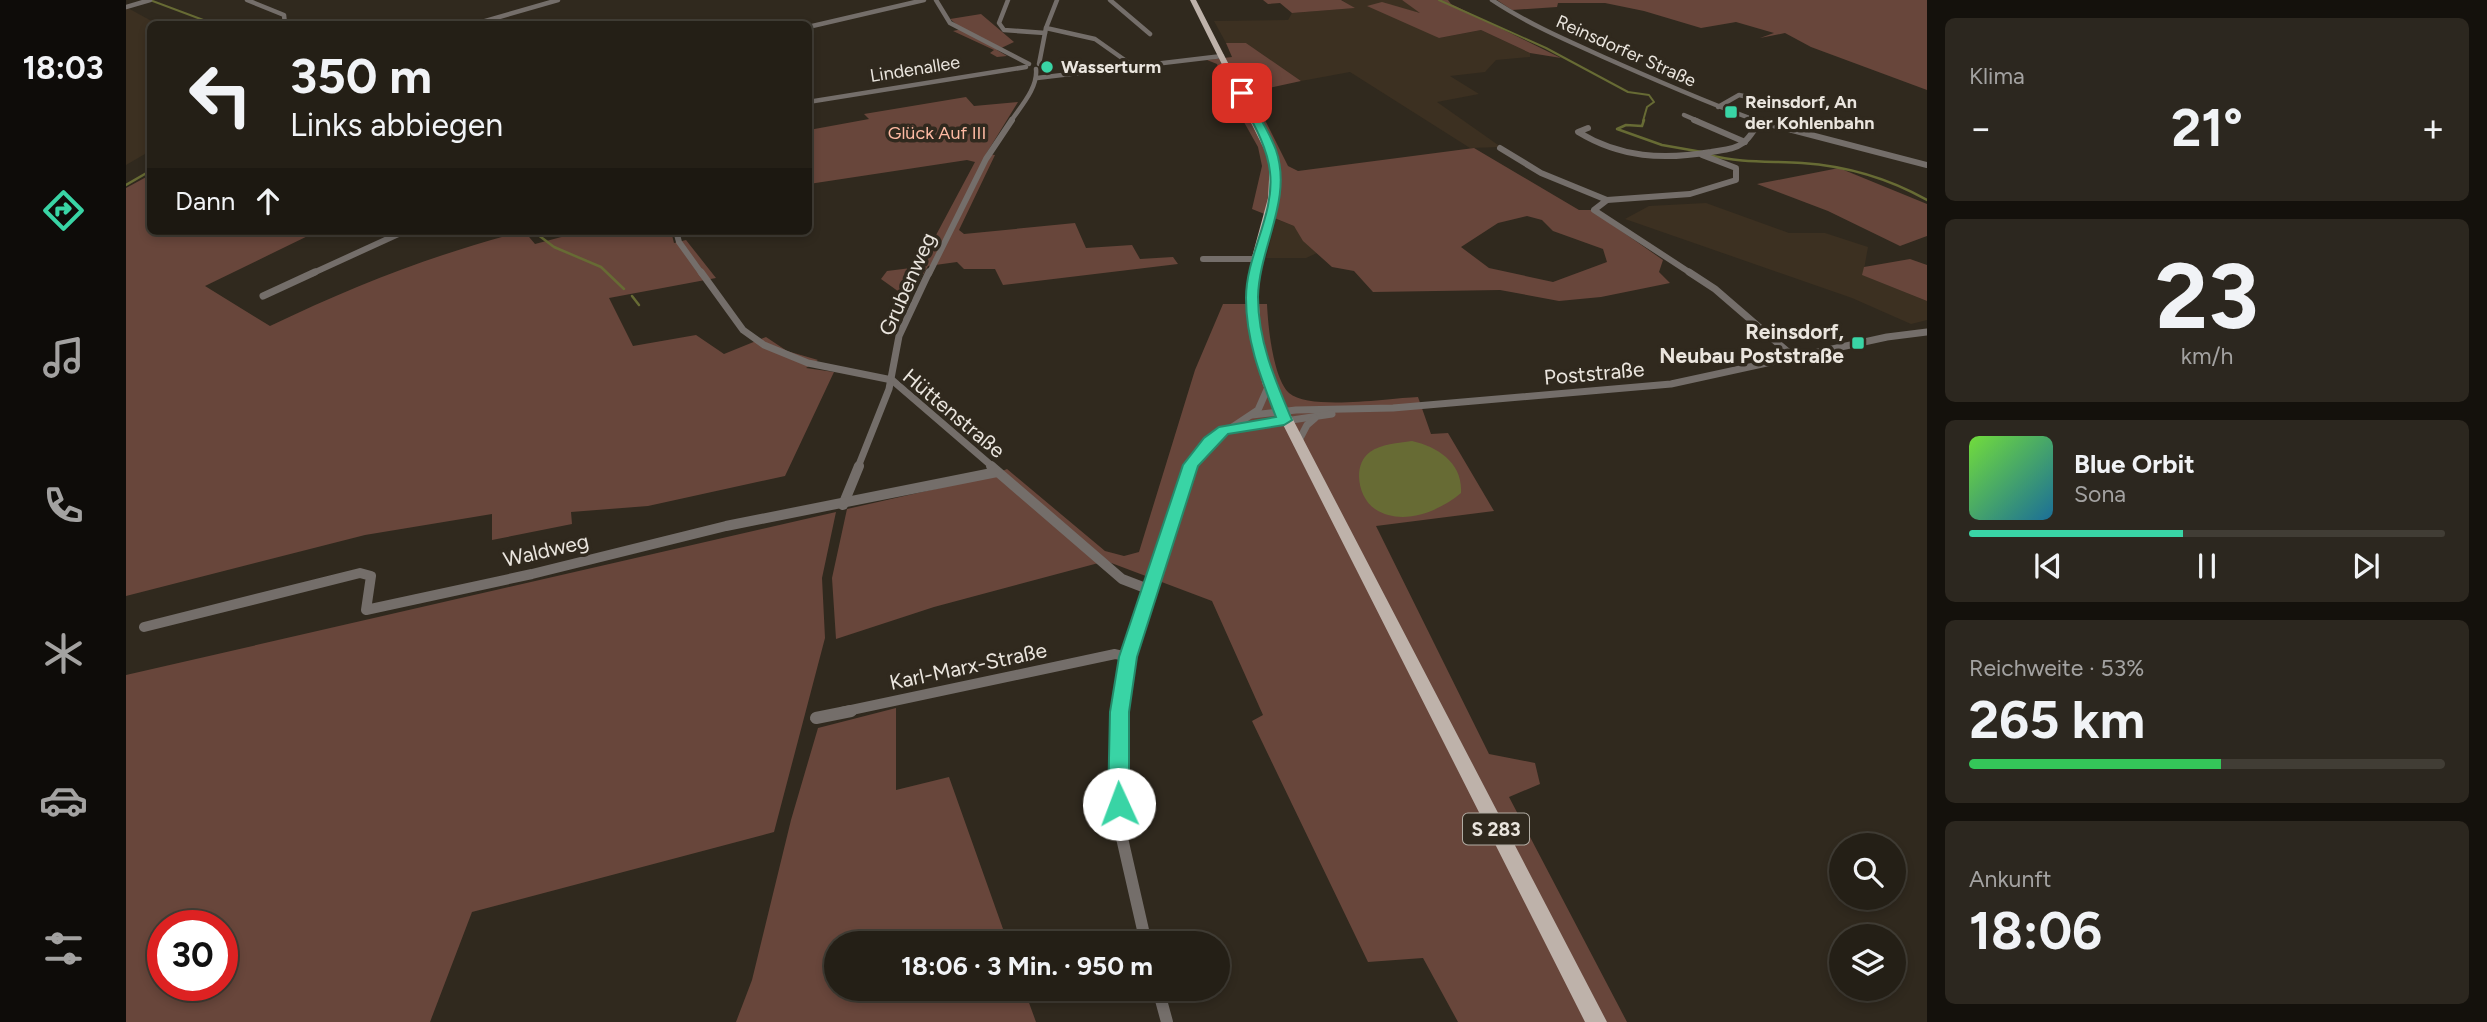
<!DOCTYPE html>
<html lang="de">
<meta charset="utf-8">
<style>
:root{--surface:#241f16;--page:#2c271f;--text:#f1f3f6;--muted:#a3a2a1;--line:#413d35;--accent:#39d4a5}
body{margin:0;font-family:Figtree,sans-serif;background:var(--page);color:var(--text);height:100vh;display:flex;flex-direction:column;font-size:26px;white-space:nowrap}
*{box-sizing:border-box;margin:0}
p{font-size:23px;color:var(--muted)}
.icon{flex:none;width:38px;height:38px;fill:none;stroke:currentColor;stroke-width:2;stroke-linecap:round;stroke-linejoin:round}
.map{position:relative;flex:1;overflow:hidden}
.sheet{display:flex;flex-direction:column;gap:18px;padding:18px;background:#14110c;width:560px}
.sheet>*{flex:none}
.banner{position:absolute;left:21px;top:21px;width:665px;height:214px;border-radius:10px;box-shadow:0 4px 10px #0003,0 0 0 2px var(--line);background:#241f16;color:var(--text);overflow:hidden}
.buttons{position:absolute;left:1703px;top:833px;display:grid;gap:14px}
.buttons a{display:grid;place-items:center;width:77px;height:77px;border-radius:50%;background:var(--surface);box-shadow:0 4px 10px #0003,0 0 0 2px var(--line);font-size:35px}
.speed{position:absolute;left:21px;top:910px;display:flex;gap:14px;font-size:35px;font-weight:700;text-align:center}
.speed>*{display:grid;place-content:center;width:91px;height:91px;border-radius:50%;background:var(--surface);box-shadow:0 4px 10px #0003,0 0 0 2px var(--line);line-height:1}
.speed .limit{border:10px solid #d22;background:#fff;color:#111}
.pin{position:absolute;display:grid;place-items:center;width:60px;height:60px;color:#fff;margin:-30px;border-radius:14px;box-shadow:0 4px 10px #0006}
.me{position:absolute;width:77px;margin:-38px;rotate:358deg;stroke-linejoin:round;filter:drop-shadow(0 0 5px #0008)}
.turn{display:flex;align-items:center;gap:24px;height:147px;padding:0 28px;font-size:32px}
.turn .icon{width:91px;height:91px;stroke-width:2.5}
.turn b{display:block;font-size:49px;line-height:60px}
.then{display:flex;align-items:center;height:66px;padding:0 28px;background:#0003;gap:14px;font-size:26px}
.big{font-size:52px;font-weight:700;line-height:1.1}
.sheet .tile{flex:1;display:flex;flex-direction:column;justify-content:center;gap:10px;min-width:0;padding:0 24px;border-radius:10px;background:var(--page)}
.sheet .dial{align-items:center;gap:0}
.dial b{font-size:91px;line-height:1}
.song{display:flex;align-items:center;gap:21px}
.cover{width:84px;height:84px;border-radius:10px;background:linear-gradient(135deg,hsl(100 70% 55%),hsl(200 70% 35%))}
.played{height:7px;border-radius:4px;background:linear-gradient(90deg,var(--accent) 45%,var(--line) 45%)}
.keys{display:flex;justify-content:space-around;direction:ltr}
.heat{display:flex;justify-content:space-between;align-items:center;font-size:38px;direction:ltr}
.charge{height:10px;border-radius:5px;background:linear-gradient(90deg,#34c759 53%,var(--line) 0)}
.trip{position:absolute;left:698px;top:931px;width:406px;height:70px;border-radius:35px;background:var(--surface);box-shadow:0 4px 10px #0003,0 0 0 2px var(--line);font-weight:700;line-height:70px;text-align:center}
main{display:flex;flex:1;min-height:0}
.tabs{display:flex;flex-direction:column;width:126px;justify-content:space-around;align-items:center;background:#0e0c09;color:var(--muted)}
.tabs .icon{width:49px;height:49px}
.tabs .selected{color:var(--accent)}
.tabs b{font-size:32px;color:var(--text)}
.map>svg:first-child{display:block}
</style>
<main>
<nav class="tabs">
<b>18:03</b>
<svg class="icon selected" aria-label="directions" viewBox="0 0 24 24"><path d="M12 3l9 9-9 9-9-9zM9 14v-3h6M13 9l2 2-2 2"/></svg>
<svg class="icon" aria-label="music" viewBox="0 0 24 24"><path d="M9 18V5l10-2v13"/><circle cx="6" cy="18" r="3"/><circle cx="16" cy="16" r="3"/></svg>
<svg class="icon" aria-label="phone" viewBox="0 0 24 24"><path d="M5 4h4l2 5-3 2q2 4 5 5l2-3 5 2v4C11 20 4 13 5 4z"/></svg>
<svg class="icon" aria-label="climate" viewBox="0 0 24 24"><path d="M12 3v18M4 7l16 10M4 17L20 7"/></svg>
<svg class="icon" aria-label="car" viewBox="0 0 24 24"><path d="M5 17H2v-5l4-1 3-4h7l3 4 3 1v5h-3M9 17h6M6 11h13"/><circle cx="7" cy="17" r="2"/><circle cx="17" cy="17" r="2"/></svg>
<svg class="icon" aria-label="filters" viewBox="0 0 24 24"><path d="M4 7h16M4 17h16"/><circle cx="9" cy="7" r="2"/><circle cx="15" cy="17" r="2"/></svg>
</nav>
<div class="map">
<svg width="1801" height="1022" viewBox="0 0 1801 1022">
<rect width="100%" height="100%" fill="#30291e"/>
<g fill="#3c3021">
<polygon points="1216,0 1276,0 1297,14 1256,3 1313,38 1355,30 1404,53 1404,57 1370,60 1359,72 1324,76 1353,94 1311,102 1375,147 1344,148 1224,72 1175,81 1120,43 1100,43 1088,21 1162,20 1166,13 1228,8"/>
<polygon points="0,7 31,24 24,24 24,151 0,165"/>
<polygon points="1580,203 1663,233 1699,233 1742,247 1737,275 1801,301 1801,320 1785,324 1726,298 1499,219 1523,206"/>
<polygon points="1150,219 1168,226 1191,253 1180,258 1140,258"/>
</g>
<g fill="#68463b" fill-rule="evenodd">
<polygon points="1137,0 1215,0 1229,8 1166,13 1154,3 1142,4"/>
<polygon points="1276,0 1322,0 1325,4 1435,58 1404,53 1355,30 1313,38 1241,6 1256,2 1294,13"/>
<polygon points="1371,0 1801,0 1801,90 1685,47 1659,33 1634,38 1648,33 1610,22 1575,28 1518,11 1479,3 1432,3 1431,7 1386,10"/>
<polygon points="855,14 888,42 871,50 881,56 871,57 864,53 868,50 827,31 836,29 824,19"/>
<path d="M1100 43H1120L1175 81 1125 92 1162 166 1172 171 1348 148 1453 210H1465L1537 260 1533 272 1544 283 1475 297 1433 301 1374 290 1247 292 1228 271 1206 267 1177 241 1168 226 1126 209 1136 166 1132 147 1110 108 1091 64 1081 60 1106 57ZM1401 216 1416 220 1427 231 1477 249 1481 262 1427 282 1363 268 1335 247 1372 223Z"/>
<polygon points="840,97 848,106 892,102 860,154 869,155 833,230 838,234 949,223 960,248 1006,245 1014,259 1047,257 1052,264 877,285 869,269 838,269 831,262 802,266 783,299 755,279 761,271 793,267 849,162 841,160 683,184 683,130 743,119 738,114"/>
<polygon points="1713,168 1801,204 1801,236 1774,246 1702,211 1631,184"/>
<path d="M24 175V231H192L79 286 144 326C230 285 306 255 398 231L409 244 458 231H545L548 243 560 240 590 278 483 298 507 346 570 335 598 354 640 337 661 351 692 360 680 368 708 372 659 476 522 506 445 512 446 524 366 540V514L239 535 0 596V188Z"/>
<polygon points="1784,259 1801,265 1801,301 1736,275 1738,267"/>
<path d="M1097 304H1141C1142 326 1147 378 1163 393 1184 411 1264 398 1292 397L1305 434 1322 433 1368 511 1250 526 1363 754 1409 763 1414 784 1383 797 1501 1022H1332L1297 958 1242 962 1126 721 1137 715 1086 601 980 561 808 607 710 639 706 578 721 509 862 477 881 469 979 551 998 556 1013 552 1069 370Z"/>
<path d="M710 512 696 578 699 638 648 832 346 912 304 1022H0V675ZM37 926H96V985H37Z"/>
<polygon points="770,708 770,790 823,777 882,943 710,943 710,989 898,989 910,1022 610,1022 626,980 665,820 692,728"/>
</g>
<path fill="#676b34" d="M1286 441C1312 447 1337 463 1335 493 1314 511 1276 527 1249 509 1232 498 1226 465 1244 452 1255 444 1272 443 1286 441Z"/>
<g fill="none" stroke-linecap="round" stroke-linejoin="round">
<g stroke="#676b34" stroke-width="2">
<polyline points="24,0 88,24"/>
<polyline points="1313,0 1420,48 1502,92 1523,95 1528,102 1521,107 1517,121"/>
</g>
<g stroke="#676b34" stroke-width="2.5">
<polyline points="1518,120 1516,126 1500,125 1491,129 1536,145 1576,152"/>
<path d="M1583 155C1614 163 1644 161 1676 163 1720 166 1762 178 1801 200"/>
<polyline points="0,185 24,171"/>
<polyline points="407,231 428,247 475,267 498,289"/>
<polyline points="506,296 513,305"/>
</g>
<g stroke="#746e6a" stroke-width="4.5">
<polyline points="121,0 158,15 159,24"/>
<polyline points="810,0 824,23 903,64"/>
<polyline points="882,0 873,23 878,30 919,33"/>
<polyline points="984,0 1024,34"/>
<path d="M1366 0C1402 24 1442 41 1482 59 1532 81 1581 103 1632 121"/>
<polyline points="0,7 24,0"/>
<polyline points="349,24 432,0"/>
<polyline points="682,27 798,0"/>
<polyline points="920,28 969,39 1010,68"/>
<polyline points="913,64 920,28 931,0"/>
<polyline points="911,78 1096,56"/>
<polyline points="682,102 900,67"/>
<polyline points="1592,107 1613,95 1644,102"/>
<polyline points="1558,115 1572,121"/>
<path d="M885 121C895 106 912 88 910 69"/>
</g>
<g stroke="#746e6a" stroke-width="6">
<polyline points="1568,120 1619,142"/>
<polyline points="1627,120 1801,165"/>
<path d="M1462 128 1452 132C1495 158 1537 160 1585 152 1595 150 1608 150 1617 143 1624 138 1628 129 1634 122"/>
<polyline points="1374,148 1415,173 1481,200"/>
<polyline points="550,231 553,242 576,274"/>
<polyline points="1077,259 1131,259"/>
<polyline points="185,274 279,231"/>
<polyline points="803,274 860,159 886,120"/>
<polyline points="1566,274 1468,210 1481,200 1564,194 1610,180 1610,168 1576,155"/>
</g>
<g stroke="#746e6a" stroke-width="7">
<polyline points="575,272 617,330 638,345 682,363 766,380 867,467"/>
<polyline points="1563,272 1589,289 1669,358"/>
<polyline points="137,296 189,272"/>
<polyline points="1126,415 1170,410 1267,408 1545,384 1761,337 1801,332"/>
<polyline points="1106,429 1206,414"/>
<polyline points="1171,444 1181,425 1189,418"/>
<polyline points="732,467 763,389 773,336 803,272"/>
<polyline points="1064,467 1084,442 1132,410 1143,385"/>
</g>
<g stroke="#746e6a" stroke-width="10">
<polyline points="865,466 996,579 1022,589"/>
<polyline points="717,505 733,466"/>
<polyline points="18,627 234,573 245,576 240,610 406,574 600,526 871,472"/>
<polyline points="716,712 989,654 1002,657"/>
<polyline points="993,712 1002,657 1065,466"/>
</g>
<g stroke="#746e6a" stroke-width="12">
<polyline points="993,711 996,838 1020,943"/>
<polyline points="690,718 725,711"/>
<polyline points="1032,989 1041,1022"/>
</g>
<polygon fill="#beb2aa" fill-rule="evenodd" points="1064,0 1070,0 1152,161 1152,198 1136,257 1132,289 1135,338 1149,385 1481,1022 1459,1022 1137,385 1124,338 1121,289 1126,257 1142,198 1144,161"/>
</g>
<path fill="#39d4a5" stroke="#258a6b" stroke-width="2" d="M1116 90 1120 93C1130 111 1143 131 1150 150 1167 200 1133 247 1132 297 1132 341 1149 380 1166 420L1158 425 1102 434 1072 466 1011 657 1003 712V804L1000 811 993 813 985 811 982 804 984 712 993 657 1057 465 1078 438 1093 427 1150 417C1135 378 1120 341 1120 298 1120 255 1149 215 1144 172 1141 144 1124 118 1111 93Z"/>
<g fill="#39d4a5" stroke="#30291e" stroke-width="2.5">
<circle cx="921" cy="67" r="7"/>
<rect x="1598" y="105" width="14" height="14" rx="3.5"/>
<rect x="1725" y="336" width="14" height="14" rx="3.5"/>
</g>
<g text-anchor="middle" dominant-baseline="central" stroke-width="7" stroke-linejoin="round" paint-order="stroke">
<g font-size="18" fill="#eae5de" stroke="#30291e">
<text transform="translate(1500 51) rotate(24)">Reinsdorfer Straße</text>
<text transform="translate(789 69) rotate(-9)">Lindenallee</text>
</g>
<g font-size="18" font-weight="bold" fill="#eae5de" stroke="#30291e" text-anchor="start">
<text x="935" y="67">Wasserturm</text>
<text x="1619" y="102">Reinsdorf, An<tspan x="1619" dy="21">der Kohlenbahn</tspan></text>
</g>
<g font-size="18" fill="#febaa3" stroke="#30291e">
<text x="811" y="133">Glück Auf III</text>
</g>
<rect fill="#30291e" stroke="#b2ada4" stroke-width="2" x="1337" y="813.5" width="66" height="31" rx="5"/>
<g font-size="19" font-weight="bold" fill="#eae5de">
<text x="1370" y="829">S 283</text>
</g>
<g font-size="21" fill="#eae5de" stroke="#30291e">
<text transform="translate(781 284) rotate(-66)">Grubenweg</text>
<text transform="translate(1468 373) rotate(-5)">Poststraße</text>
<text transform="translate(828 413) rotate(40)">Hüttenstraße</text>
<text transform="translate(420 550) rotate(-13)">Waldweg</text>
<text transform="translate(842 666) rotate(-12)">Karl-Marx-Straße</text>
</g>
<g font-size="21" font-weight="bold" fill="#eae5de" stroke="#30291e" text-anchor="end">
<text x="1718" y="331">Reinsdorf,<tspan x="1718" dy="24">Neubau Poststraße</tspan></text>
</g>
</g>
</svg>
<div class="buttons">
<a><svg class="icon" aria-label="search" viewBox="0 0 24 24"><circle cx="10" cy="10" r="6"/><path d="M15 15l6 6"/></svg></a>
<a><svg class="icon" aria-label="layers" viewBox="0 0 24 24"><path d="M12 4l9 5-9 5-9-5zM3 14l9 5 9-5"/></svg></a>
</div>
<div class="speed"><div class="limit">30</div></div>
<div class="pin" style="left:1116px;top:93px;background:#d93025"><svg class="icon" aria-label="arrive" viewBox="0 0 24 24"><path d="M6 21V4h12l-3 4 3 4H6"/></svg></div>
<svg class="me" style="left:993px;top:804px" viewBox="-20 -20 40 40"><circle r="19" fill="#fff"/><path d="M0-13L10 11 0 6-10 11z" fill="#39d4a5"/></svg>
<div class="trip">18:06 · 3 Min. · 950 m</div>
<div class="banner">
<div class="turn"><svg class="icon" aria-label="left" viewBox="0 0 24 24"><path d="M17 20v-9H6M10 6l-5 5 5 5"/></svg><div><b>350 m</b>Links abbiegen</div></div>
<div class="then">Dann<svg class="icon" aria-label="ahead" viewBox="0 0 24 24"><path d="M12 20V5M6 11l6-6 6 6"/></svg></div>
</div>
</div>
<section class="sheet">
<div class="tile"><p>Klima</p>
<div class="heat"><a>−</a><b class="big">21°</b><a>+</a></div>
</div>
<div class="tile dial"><b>23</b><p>km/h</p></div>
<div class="tile">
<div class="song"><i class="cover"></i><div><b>Blue Orbit</b><p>Sona</p></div></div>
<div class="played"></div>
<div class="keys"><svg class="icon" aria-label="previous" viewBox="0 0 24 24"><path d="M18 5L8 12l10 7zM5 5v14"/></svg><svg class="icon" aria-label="pause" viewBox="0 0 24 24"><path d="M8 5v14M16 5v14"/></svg><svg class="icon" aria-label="next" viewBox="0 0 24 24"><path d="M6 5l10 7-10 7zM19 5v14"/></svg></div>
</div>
<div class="tile"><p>Reichweite · 53%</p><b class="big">265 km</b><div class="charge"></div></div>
<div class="tile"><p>Ankunft</p><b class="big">18:06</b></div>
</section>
</main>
